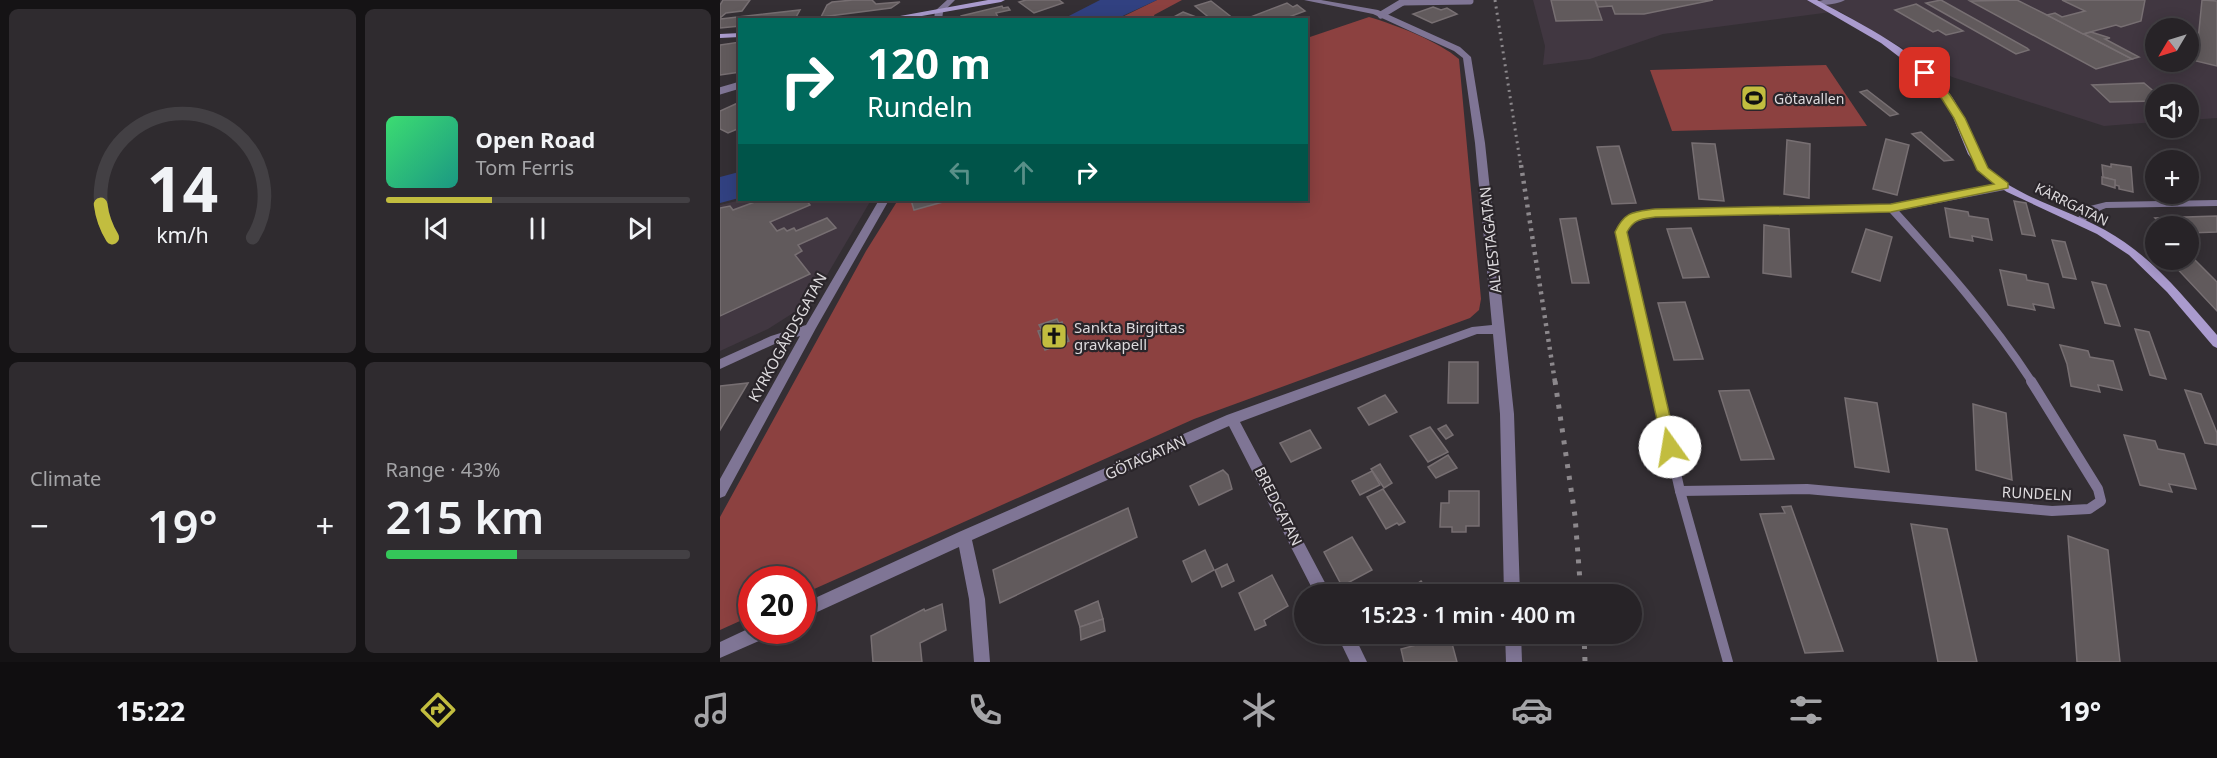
<!DOCTYPE html>
<meta charset="utf-8">
<style>
:root{--surface:#272327;--page:#2f2b2f;--text:#f1f3f6;--muted:#a4a4a7;--line:#434044;--accent:#c2bd3f}
body{margin:0;font-family:"Noto Sans",sans-serif;background:var(--page);color:var(--text);height:100vh;display:flex;flex-direction:column;font-size:22px;white-space:nowrap}
*{box-sizing:border-box;margin:0}
p{font-size:20px;color:var(--muted)}
.icon{flex:none;width:33px;height:33px;fill:none;stroke:currentColor;stroke-width:2;stroke-linecap:round;stroke-linejoin:round}
.map{position:relative;flex:1;overflow:hidden}
.details{display:flex;flex-direction:column;gap:9px;padding:9px;background:#151315;width:720px}
.details>*{flex:none}
.guide{position:absolute;left:18px;top:18px;width:570px;height:183px;border-radius:0px;box-shadow:0 3px 15px #0003,0 0 0 2px var(--line);background:#00695c;color:#fff;overflow:hidden}
.needle{width:39px;rotate:232deg}
.fabs{position:absolute;left:1425px;top:18px;display:grid;gap:12px}
.fabs a{display:grid;place-items:center;width:54px;height:54px;border-radius:50%;background:var(--surface);box-shadow:0 3px 15px #0003,0 0 0 2px var(--line);font-size:30px}
.speed{position:absolute;left:18px;top:566px;display:flex;gap:12px;font-size:30px;font-weight:700;text-align:center}
.speed>*{display:grid;place-content:center;width:78px;height:78px;border-radius:50%;background:var(--surface);box-shadow:0 3px 15px #0003,0 0 0 2px var(--line);line-height:1}
.speed .limit{border:9px solid #d22;background:#fff;color:#111}
.pin{position:absolute;display:grid;place-items:center;width:51px;height:51px;color:#fff;margin:-26px;border-radius:12px;box-shadow:0 3px 9px #0006}
.me{position:absolute;width:66px;margin:-33px;rotate:347deg;stroke-linejoin:round;filter:drop-shadow(0 0 4px #0008)}
.turn{display:flex;align-items:center;gap:21px;height:126px;padding:0 30px;font-size:27px}
.turn .icon{width:78px;height:78px;stroke-width:2.5}
.turn b{display:block;font-size:42px;line-height:51px}
.lanes{display:flex;align-items:center;height:57px;padding:0 30px;background:#0003;justify-content:center;gap:30px;direction:ltr}
.lanes .off{opacity:.35}
.big{font-size:45px;font-weight:600;line-height:1.1}
.details .card{flex:1;display:flex;flex-direction:column;justify-content:center;gap:9px;min-width:0;padding:0 21px;border-radius:9px;background:var(--page)}
.details .dial{align-items:center;gap:0}
.dial svg{height:156px;overflow:visible;fill:none;stroke:var(--line);stroke-width:7;stroke-linecap:round;text-anchor:middle}
.dial text{fill:var(--text);stroke:none}
.song{display:flex;align-items:center;gap:18px}
.cover{width:72px;height:72px;border-radius:9px;background:linear-gradient(135deg,hsl(140 70% 55%),hsl(170 70% 35%))}
.played{height:6px;border-radius:3px;background:linear-gradient(90deg,var(--accent) 35%,var(--line) 35%)}
.keys{display:flex;justify-content:space-around;direction:ltr}
.heat{display:flex;justify-content:space-between;align-items:center;font-size:33px;direction:ltr}
.charge{height:9px;border-radius:4px;background:linear-gradient(90deg,#34c759 43%,var(--line) 0)}
.details .tiles{flex:1;display:grid;gap:9px;grid-template-columns:repeat(2,1fr)}
.trip{position:absolute;left:574px;top:584px;width:348px;height:60px;border-radius:30px;background:var(--surface);box-shadow:0 3px 15px #0003,0 0 0 2px var(--line);font-weight:600;line-height:60px;text-align:center}
.tabs{display:flex;height:96px;justify-content:space-around;align-items:center;background:#100e10;color:var(--muted)}
.tabs .icon{width:42px;height:42px}
.tabs .selected{color:var(--accent)}
.tabs b{font-size:27px;color:var(--text)}
main{display:flex;flex:1;min-height:0}
.map>svg:first-child{display:block}
</style>
<main>
<section class="details">
<div class="tiles">
<div class="card dial"><svg viewBox="0 0 100 80">
<path d="M14 69A42 42 0 1 1 86 69"/>
<path d="M14 69A42 42 0 0 1 8 52" stroke="#c2bd3f"/>
<text x="50" y="56" font-size="32" font-weight="700">14</text>
<text x="50" y="72" font-size="11">km/h</text>
</svg></div>
<div class="card">
<div class="song"><i class="cover"></i><div><b>Open Road</b><p>Tom Ferris</p></div></div>
<div class="played"></div>
<div class="keys"><svg class="icon" aria-label="previous" viewBox="0 0 24 24"><path d="M18 5L8 12l10 7zM5 5v14"/></svg><svg class="icon" aria-label="pause" viewBox="0 0 24 24"><path d="M8 5v14M16 5v14"/></svg><svg class="icon" aria-label="next" viewBox="0 0 24 24"><path d="M6 5l10 7-10 7zM19 5v14"/></svg></div>
</div>
<div class="card"><p>Climate</p>
<div class="heat"><a>−</a><b class="big">19°</b><a>+</a></div>
</div>
<div class="card"><p>Range · 43%</p><b class="big">215 km</b><div class="charge"></div></div>
</div>
</section>
<div class="map">
<svg width="1497" height="662" viewBox="0 0 1497 662">
<rect width="100%" height="100%" fill="#342f34"/>
<g fill="#413741" fill-rule="evenodd">
<path d="M813 0H1497V118L1469 120 1468 94H1436L1435 122 1384 126 1232 77 1119 11 943 34 870 59 823 65 825 46ZM1436 28H1468V62H1436Z"/>
<polygon points="21,200 151,200 100,287 81,308 48,329 0,351 0,205"/>
</g>
<g fill="#8c4140">
<polygon points="437,0 462,0 434,15 435,19 396,20"/>
<path d="M649 17C676 25 718 41 739 59L761 299 759 310 750 318 474 419 83 594 82 579H32L31 616 0 630V517L146 251 178 200H586L587 38Z"/>
<polygon points="1106,65 1147,126 952,131 930,70"/>
</g>
<g fill="#314181">
<polygon points="380,0 437,0 396,19 343,19"/>
<polygon points="19,172 19,198 0,203 0,177"/>
</g>
<g fill="#615a5c" stroke="#776f72" stroke-width="1.5">
<polygon points="3,0 30,0 22,11 6,13 0,18 0,5"/>
<polygon points="133,0 152,0 156,4 180,2 171,8 101,17 107,5 112,2"/>
<polygon points="306,0 339,0 343,3 314,13 299,2"/>
<polygon points="831,0 875,0 882,20 836,21"/>
<polygon points="875,0 993,0 924,14 895,14 892,6 878,7"/>
<polygon points="1221,0 1307,48 1309,50 1296,54 1206,3"/>
<polygon points="1297,0 1327,15 1412,59 1376,69 1250,1"/>
<polygon points="1342,0 1425,0 1421,21 1401,27 1396,25 1363,34 1327,15 1335,13 1342,17 1365,11"/>
<polygon points="1482,0 1497,1 1497,66 1476,61"/>
<polygon points="491,1 514,19 515,20 492,20 475,6"/>
<polygon points="567,3 573,7 577,5 585,11 561,20 523,20"/>
<polygon points="1196,4 1243,31 1226,35 1218,30 1213,32 1175,10"/>
<polygon points="282,6 283,8 288,7 290,10 276,13 279,19 238,20 241,16"/>
<polygon points="713,7 721,10 727,8 737,14 712,23 693,14"/>
<polygon points="80,10 75,19 20,20 20,26 0,28 0,19"/>
<polygon points="463,12 476,17 478,18 450,19"/>
<polygon points="1371,32 1390,38 1385,39 1419,57 1412,59 1364,34"/>
<polygon points="20,42 20,72 0,75 0,45"/>
<polygon points="1424,83 1437,94 1436,101 1390,102 1372,85"/>
<polygon points="1147,90 1178,114 1170,116 1140,92"/>
<polygon points="20,102 20,128 8,133 0,129 0,111"/>
<polygon points="1201,132 1233,160 1224,161 1192,134"/>
<polygon points="1166,139 1189,145 1177,195 1153,189"/>
<polygon points="1067,140 1090,144 1089,198 1064,194"/>
<polygon points="972,143 995,144 1004,201 979,199"/>
<polygon points="899,146 916,203 892,204 877,147"/>
<polygon points="1391,164 1411,167 1413,192 1399,189 1399,186 1395,185 1395,180 1383,177 1382,165 1391,167"/>
<polygon points="1468,168 1476,170 1478,180 1468,178"/>
<polygon points="1382,177 1395,180 1395,188 1382,184"/>
<polygon points="40,200 86,200 90,205 50,222 57,231 64,228 67,231 74,228 76,231 107,218 116,228 78,245 82,251 75,255 90,274 0,316 0,208 10,206 13,210"/>
<polygon points="191,200 230,200 194,210"/>
<polygon points="1294,201 1306,203 1315,236 1302,234"/>
<polygon points="1225,208 1248,212 1249,216 1268,219 1272,240 1252,236 1253,241 1230,237"/>
<polygon points="1497,216 1497,232 1468,233 1468,226 1443,226 1435,218"/>
<polygon points="856,218 869,283 852,283 840,219"/>
<polygon points="1044,225 1069,229 1071,277 1043,273"/>
<polygon points="971,228 989,277 963,278 947,229"/>
<polygon points="1146,229 1172,237 1160,281 1132,272"/>
<polygon points="1332,240 1345,242 1356,279 1343,277"/>
<polygon points="1468,253 1497,282 1497,311 1449,260 1468,260"/>
<polygon points="1280,270 1306,275 1307,280 1328,284 1334,308 1313,304 1315,310 1288,305"/>
<polygon points="1372,282 1386,285 1400,326 1385,323"/>
<polygon points="965,302 983,359 954,360 938,303"/>
<polygon points="337,319 339,323 342,322 349,341 325,350 318,331 322,330 319,325"/>
<polygon points="1415,329 1429,332 1446,379 1430,375"/>
<polygon points="1340,345 1368,351 1370,357 1393,361 1402,390 1378,385 1380,392 1351,386 1347,364"/>
<polygon points="729,362 758,362 758,403 728,403"/>
<polygon points="28,383 0,430 0,386"/>
<polygon points="1029,390 1054,459 1021,460 999,391"/>
<polygon points="1465,390 1481,394 1497,433 1497,445 1485,443"/>
<polygon points="665,395 677,412 649,425 638,408"/>
<polygon points="1125,398 1157,403 1169,472 1135,467"/>
<polygon points="1253,404 1286,413 1292,480 1256,470"/>
<polygon points="726,425 733,435 726,439 718,429"/>
<polygon points="710,427 728,452 708,462 690,436"/>
<polygon points="590,430 601,448 571,462 560,443"/>
<polygon points="1404,435 1435,441 1438,449 1464,454 1476,489 1449,484 1452,492 1420,485"/>
<polygon points="728,455 737,468 716,478 708,467"/>
<polygon points="660,464 672,483 664,488 651,469"/>
<polygon points="503,470 508,475 512,489 479,505 470,486"/>
<polygon points="652,471 660,485 640,495 632,481"/>
<polygon points="663,489 685,522 679,525 677,523 666,529 647,497"/>
<polygon points="729,491 759,491 759,526 746,526 746,532 732,532 732,527 720,527 721,503 729,503"/>
<polygon points="1071,506 1123,651 1085,653 1040,514 1065,513 1062,507"/>
<polygon points="408,508 417,537 280,603 273,570"/>
<polygon points="1191,524 1227,529 1257,662 1218,662"/>
<polygon points="1348,536 1388,550 1400,662 1357,662"/>
<polygon points="632,537 652,570 622,586 604,552"/>
<polygon points="485,550 494,570 472,582 463,561"/>
<polygon points="507,564 514,581 502,587 495,570"/>
<polygon points="552,575 568,606 544,620 546,625 535,630 519,593"/>
<polygon points="701,581 707,590 699,594 694,586"/>
<polygon points="378,601 383,619 360,627 355,611"/>
<polygon points="222,604 226,630 200,643 202,662 153,662 151,636 204,609 205,611"/>
<polygon points="383,619 385,631 361,640 360,627"/>
<polygon points="730,636 737,662 684,662 681,649"/>
</g>
<g fill="none" stroke-linecap="round" stroke-linejoin="round">
<g stroke="#7f7595" stroke-width="7">
<polyline points="683,2 750,1"/>
<polyline points="661,15 686,0"/>
<polyline points="0,91 20,85"/>
</g>
<g stroke="#7f7595" stroke-width="8">
<path d="M1171 208C1222 264 1271 319 1312 382"/>
<path d="M935 382 901 233C909 218 919 215 935 213L1171 208 1284 186"/>
</g>
<g stroke="#7f7595" stroke-width="10">
<polyline points="935,381 960,491 1008,662"/>
<polyline points="960,491 1087,489 1332,511 1369,509 1381,501 1378,489 1311,381"/>
</g>
<g fill="#7f7595" fill-rule="evenodd">
<polygon points="227,0 235,0 223,12 222,20 214,20 215,11"/>
<polygon points="584,0 601,0 658,10 740,47 751,57 765,143 794,414 800,594 784,594 780,414 773,334 757,334 520,422 611,594 595,594 509,426 252,540 265,599 270,662 254,662 249,599 239,547 82,619 82,604 239,532 507,415 752,327 772,325 755,143 743,58 734,51 653,14"/>
<path d="M1125 0C1118 4 1100 7 1093 3L1103 0Z"/>
<polygon points="159,200 169,200 96,328 5,496 0,498 0,479 80,336 59,342 0,369 0,359 51,336 86,325"/>
<path d="M1497 200V206L1386 208C1375 211 1369 221 1359 224L1354 221 1370 206 1386 202Z"/>
<polygon points="32,627 32,630 52,630 50,636 0,658 0,642"/>
<polygon points="616,633 633,633 647,662 630,662"/>
<polygon points="785,633 801,633 802,662 786,662"/>
</g>
<g fill="#aa9bce" fill-rule="evenodd">
<polygon points="268,0 285,0 281,2 179,20 158,20"/>
<path d="M1087 0H1097C1144 26 1201 52 1232 97 1248 121 1250 154 1272 173 1301 198 1351 211 1385 230 1432 256 1463 296 1497 335V348L1493 346 1447 292 1409 255 1377 234 1287 192 1266 178 1248 154 1228 105 1210 83 1195 69 1161 43Z"/>
<polygon points="20,33 20,37 0,38 0,34"/>
</g>
<polyline stroke="#8c888c" stroke-width="3" stroke-dasharray="2 4.5" stroke-linecap="butt" points="775,0 801,167"/>
<polyline stroke="#8c888c" stroke-width="4.5" stroke-dasharray="3 5" stroke-linecap="butt" points="801,165 835,382"/>
<g stroke="#8c888c" stroke-width="5" stroke-dasharray="4 8" stroke-linecap="butt">
<polyline points="835,381 855,516 861,594"/>
<polyline points="864,633 865,662"/>
</g>
</g>
<path fill="#c2bd3f" stroke="#7e7b29" stroke-width="1.5" d="M1202 71H1208L1230 95 1245 118 1268 168 1288 183V188L1171 212 935 217C921 219 914 219 907 232L957 447 955 451 950 453 944 451 895 232C905 211 913 212 935 209L1171 204 1274 184 1257 170 1234 118 1222 99 1202 75Z"/>
<defs>
<symbol id="stadium-square" viewBox="-11 -11 22 22"><rect x="-9" y="-9" width="18" height="18" rx="4" fill="#c2bd3f" stroke="#2a252a"/><path d="M0-5a6.5 5 0 1 0 0 10a6.5 5 0 1 0 0-10ZM-3.5-1.8h7v3.6h-7Z" fill="#111"/></symbol>
<symbol id="church-square" viewBox="-11 -11 22 22"><rect x="-9" y="-9" width="18" height="18" rx="4" fill="#c2bd3f" stroke="#2a252a"/><path d="M-1.2-6h2.4v3.5h3.3v2.4h-3.3V6h-2.4V-.1h-3.3v-2.4h3.3Z" fill="#111"/></symbol>
</defs>
<g fill-rule="evenodd">
<use href="#stadium-square" x="1019" y="83" width="30" height="30"/>
<use href="#church-square" x="319" y="321" width="30" height="30"/>
</g>
<g text-anchor="middle" dominant-baseline="central" stroke-width="4.5" stroke-linejoin="round" paint-order="stroke">
<g font-size="14" fill="#dddadd" stroke="#2a252a" text-anchor="start">
<text x="1054" y="98">Götavallen</text>
</g>
<g font-size="14" fill="#dddadd" stroke="#2a252a">
<text transform="translate(1352 204) rotate(26)">KÄRRGATAN</text>
</g>
<g font-size="15" fill="#dddadd" stroke="#2a252a">
<text transform="translate(770 240) rotate(-96)">ALVESTAGATAN</text>
<text transform="translate(67 337) rotate(-61)">KYRKOGÅRDSGATAN</text>
<text transform="translate(425 457) rotate(-24)">GÖTAGATAN</text>
<text transform="translate(1317 493) rotate(3)">RUNDELN</text>
<text transform="translate(559 506) rotate(63)">BREDGATAN</text>
</g>
<g font-size="15" fill="#dddadd" stroke="#2a252a" text-anchor="start">
<text x="354" y="327">Sankta Birgittas<tspan x="354" dy="17">gravkapell</tspan></text>
</g>
</g>
</svg>
<div class="fabs">
<a><svg class="needle" viewBox="-14 -14 28 28"><path d="M0-13l5 13h-10z" fill="#e53935"/><path d="M0 13l5-13h-10z" fill="#a4a4a7"/></svg></a>
<a><svg class="icon" aria-label="sound" viewBox="0 0 24 24"><path d="M4 9h4l5-4v14l-5-4H4zM17 9q2 3 0 6"/></svg></a>
<a>+</a>
<a>−</a>
</div>
<div class="speed"><div class="limit">20</div></div>
<div class="pin" style="left:1205px;top:73px;background:#d93025"><svg class="icon" aria-label="arrive" viewBox="0 0 24 24"><path d="M6 21V4h12l-3 4 3 4H6"/></svg></div>
<svg class="me" style="left:950px;top:447px" viewBox="-20 -20 40 40"><circle r="19" fill="#fff"/><path d="M0-13L10 11 0 6-10 11z" fill="#c2bd3f"/></svg>
<div class="trip">15:23 · 1 min · 400 m</div>
<div class="guide">
<div class="turn"><svg class="icon" aria-label="right" viewBox="0 0 24 24"><path d="M7 20v-9h11M14 6l5 5-5 5"/></svg><div><b>120 m</b>Rundeln</div></div>
<div class="lanes"><svg class="icon off" aria-label="left" viewBox="0 0 24 24"><path d="M17 20v-9H6M10 6l-5 5 5 5"/></svg><svg class="icon off" aria-label="ahead" viewBox="0 0 24 24"><path d="M12 20V5M6 11l6-6 6 6"/></svg><svg class="icon" aria-label="right" viewBox="0 0 24 24"><path d="M7 20v-9h11M14 6l5 5-5 5"/></svg></div>
</div>
</div>
</main>
<nav class="tabs">
<b>15:22</b>
<svg class="icon selected" aria-label="directions" viewBox="0 0 24 24"><path d="M12 3l9 9-9 9-9-9zM9 14v-3h6M13 9l2 2-2 2"/></svg>
<svg class="icon" aria-label="music" viewBox="0 0 24 24"><path d="M9 18V5l10-2v13"/><circle cx="6" cy="18" r="3"/><circle cx="16" cy="16" r="3"/></svg>
<svg class="icon" aria-label="phone" viewBox="0 0 24 24"><path d="M5 4h4l2 5-3 2q2 4 5 5l2-3 5 2v4C11 20 4 13 5 4z"/></svg>
<svg class="icon" aria-label="climate" viewBox="0 0 24 24"><path d="M12 3v18M4 7l16 10M4 17L20 7"/></svg>
<svg class="icon" aria-label="car" viewBox="0 0 24 24"><path d="M5 17H2v-5l4-1 3-4h7l3 4 3 1v5h-3M9 17h6M6 11h13"/><circle cx="7" cy="17" r="2"/><circle cx="17" cy="17" r="2"/></svg>
<svg class="icon" aria-label="filters" viewBox="0 0 24 24"><path d="M4 7h16M4 17h16"/><circle cx="9" cy="7" r="2"/><circle cx="15" cy="17" r="2"/></svg>
<b>19°</b>
</nav>
